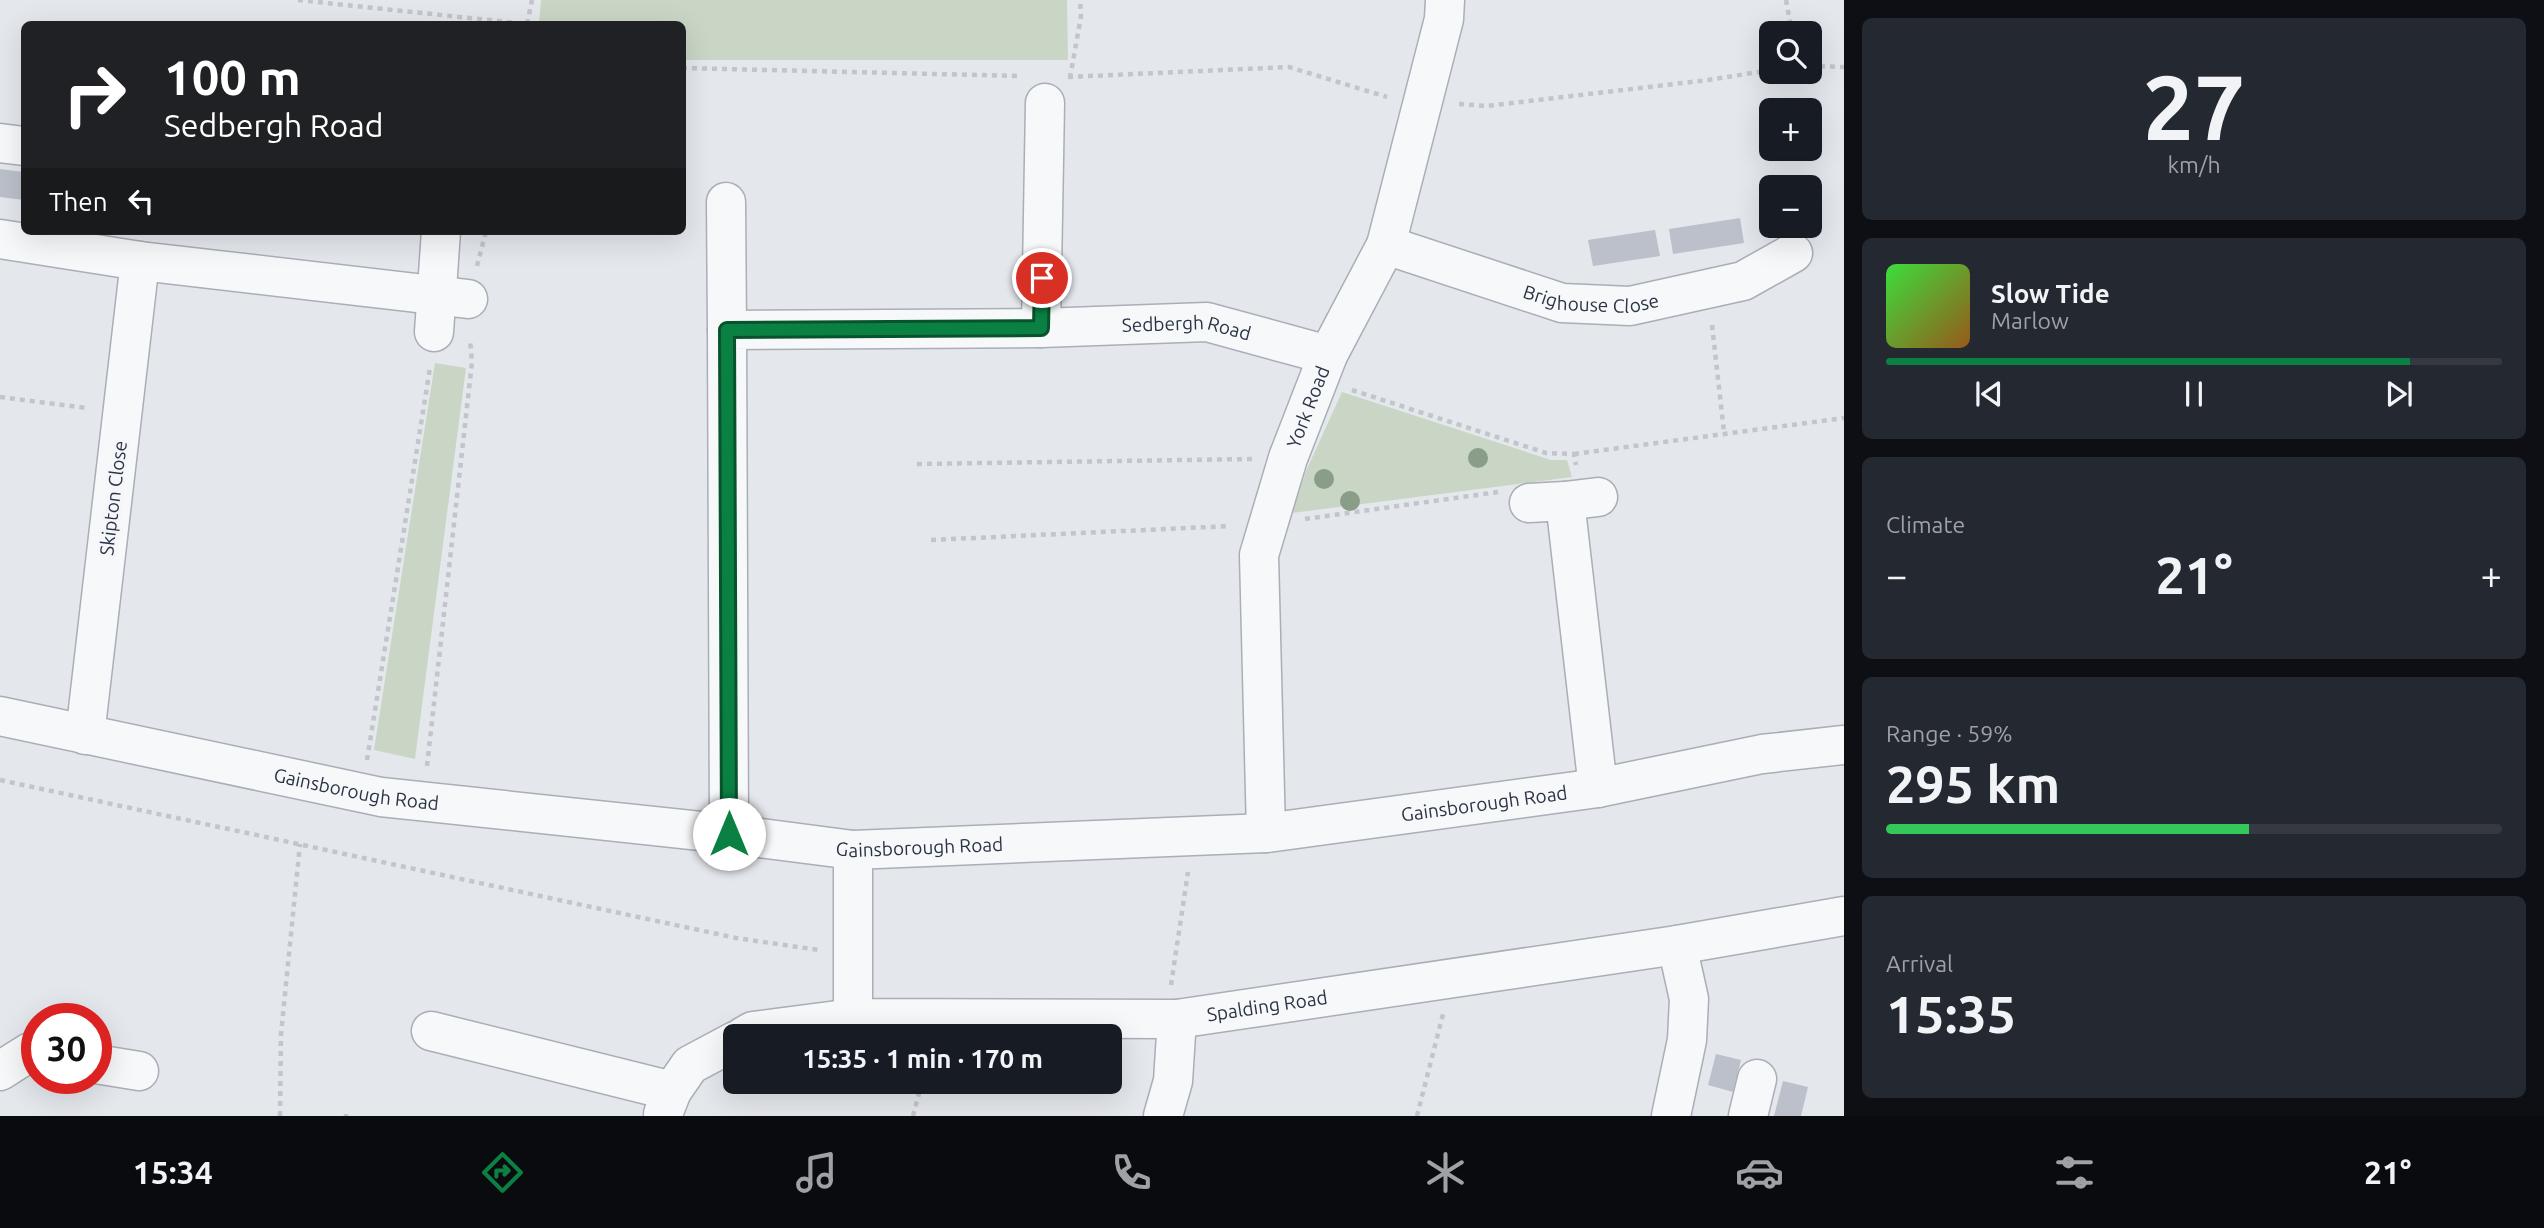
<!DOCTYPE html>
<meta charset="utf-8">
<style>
:root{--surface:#171b24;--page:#242831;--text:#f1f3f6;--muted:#9ea1a6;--line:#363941;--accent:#0b8043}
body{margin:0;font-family:Ubuntu,sans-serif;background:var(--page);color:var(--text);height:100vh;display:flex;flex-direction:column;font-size:26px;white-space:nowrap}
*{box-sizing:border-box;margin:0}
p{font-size:23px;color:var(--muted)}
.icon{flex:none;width:38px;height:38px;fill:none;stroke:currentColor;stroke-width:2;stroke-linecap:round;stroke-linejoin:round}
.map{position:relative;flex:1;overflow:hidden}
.drawer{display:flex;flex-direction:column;gap:18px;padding:18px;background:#0d0f14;width:700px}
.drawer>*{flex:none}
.hud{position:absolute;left:21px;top:21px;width:665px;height:214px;border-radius:10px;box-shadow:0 7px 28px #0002;background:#202124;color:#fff;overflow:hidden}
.buttons{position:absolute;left:1759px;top:21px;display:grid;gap:14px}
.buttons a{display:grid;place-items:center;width:63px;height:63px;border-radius:10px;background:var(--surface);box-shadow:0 7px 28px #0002;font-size:35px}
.speed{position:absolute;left:21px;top:1003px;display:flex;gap:14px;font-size:35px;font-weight:700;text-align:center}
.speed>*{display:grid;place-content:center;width:91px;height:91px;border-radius:50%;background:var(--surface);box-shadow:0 7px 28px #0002;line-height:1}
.speed .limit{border:10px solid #d22;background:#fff;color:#111}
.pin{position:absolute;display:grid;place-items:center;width:60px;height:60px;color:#fff;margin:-30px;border:4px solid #fff;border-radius:50%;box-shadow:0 2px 7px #0007}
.me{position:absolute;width:77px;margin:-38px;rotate:0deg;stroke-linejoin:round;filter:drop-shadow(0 0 5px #0008)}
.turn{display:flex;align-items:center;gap:24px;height:147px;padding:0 28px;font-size:32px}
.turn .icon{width:91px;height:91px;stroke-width:2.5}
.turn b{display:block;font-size:49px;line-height:60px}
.then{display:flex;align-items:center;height:66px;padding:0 28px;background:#0003;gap:14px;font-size:26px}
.big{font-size:52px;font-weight:700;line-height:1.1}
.drawer .tile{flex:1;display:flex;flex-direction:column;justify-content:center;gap:10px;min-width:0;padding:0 24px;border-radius:10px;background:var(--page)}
.drawer .dial{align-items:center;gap:0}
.dial b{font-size:91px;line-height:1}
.song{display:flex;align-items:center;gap:21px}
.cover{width:84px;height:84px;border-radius:10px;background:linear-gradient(135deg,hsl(120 70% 55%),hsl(30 70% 35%))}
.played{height:7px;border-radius:4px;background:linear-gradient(90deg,var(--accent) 85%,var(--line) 85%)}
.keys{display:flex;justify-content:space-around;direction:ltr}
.heat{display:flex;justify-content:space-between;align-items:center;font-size:38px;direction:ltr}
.charge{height:10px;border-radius:5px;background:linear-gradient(90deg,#34c759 59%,var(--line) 0)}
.trip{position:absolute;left:723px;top:1024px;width:399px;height:70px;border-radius:10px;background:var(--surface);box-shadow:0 7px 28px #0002;font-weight:700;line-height:70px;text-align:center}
.tabs{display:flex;height:112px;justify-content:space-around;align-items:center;background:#090b0e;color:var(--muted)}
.tabs .icon{width:49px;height:49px}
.tabs .current{color:var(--accent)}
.tabs b{font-size:32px;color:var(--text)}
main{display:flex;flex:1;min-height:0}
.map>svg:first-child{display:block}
</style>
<main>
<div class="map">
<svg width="1844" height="1116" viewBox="0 0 1844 1116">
<rect width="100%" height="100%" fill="#e4e7ec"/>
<g fill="#c9d6c5">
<polygon points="541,0 1067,0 1068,60 683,60 682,24 539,24"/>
<polygon points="435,363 466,368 415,759 374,750"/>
<polygon points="1342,392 1551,460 1567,460 1572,477 1292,513 1306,471"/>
</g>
<g fill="#bbc0ca">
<polygon points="0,169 24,172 24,200 0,197"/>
<polygon points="1740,218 1744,243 1673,254 1669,229"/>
<polygon points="1655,230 1660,256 1593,266 1588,240"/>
<polygon points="1716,1054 1741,1060 1733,1092 1708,1085"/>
<polygon points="1783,1081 1808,1087 1801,1116 1774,1116"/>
</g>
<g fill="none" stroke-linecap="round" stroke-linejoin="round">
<defs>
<g id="minor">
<polyline points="0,143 24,146"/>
<polyline points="726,202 727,330"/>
<polyline points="0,239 140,261 85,735"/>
<path id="s1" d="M1386 245 1562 303 1630 306 1743 281 1793 253"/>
<polyline points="140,261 468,299"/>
<polyline points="1041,328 1045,103"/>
<polyline points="434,332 441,231"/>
<polyline points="1565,501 1598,497"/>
<polyline points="1529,503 1565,501 1598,788"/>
<path id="s2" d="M0 716 381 797 729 834 853 850 1266 833 1598 788 1762 754 1844 745"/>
<path id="s3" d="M1266 833 1259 555 1288 458 1328 355 1386 245 1444 19 1445 0"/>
<path id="s4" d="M729 834 727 330 1041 328 1207 322 1328 355"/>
<path id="s5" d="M853 850V1018L1177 1019 1677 945 1844 916"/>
<polyline points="431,1031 672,1091"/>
<polyline points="744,1036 753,1031 853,1018"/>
<polyline points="96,1064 139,1071"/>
<polyline points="0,1071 30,1052 37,1054"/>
<polyline points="663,1114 672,1091 690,1065 735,1041"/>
<polyline points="1163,1116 1173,1081 1177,1019"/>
<polyline points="1671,1116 1687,1040 1689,999 1677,945"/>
<polyline points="1748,1116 1757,1079"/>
</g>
</defs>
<use href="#minor" stroke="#a9aeb7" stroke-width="41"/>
<g stroke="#c2c5cb" stroke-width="4.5" stroke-dasharray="5 5" stroke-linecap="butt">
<polyline points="298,0 527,24"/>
<polyline points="1786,0 1792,33"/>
<polyline points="527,24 532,0"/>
<polyline points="1810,66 1844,67"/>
<polyline points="682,68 1021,76"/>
<polyline points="1068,77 1289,67 1387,97"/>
<polyline points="1070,78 1081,16 1080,0"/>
<polyline points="1459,104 1487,106 1708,80 1771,70"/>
<polyline points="477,266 486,231"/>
<polyline points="1712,325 1724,432"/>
<polyline points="1352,390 1546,453 1574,454 1576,465"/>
<polyline points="0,397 87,408"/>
<polyline points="1574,454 1844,418"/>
<polyline points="917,464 1252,459"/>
<polyline points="1305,519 1498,492"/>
<polyline points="931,540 1230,526"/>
<polyline points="367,760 430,368"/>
<polyline points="427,766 472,362 470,340"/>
<polyline points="0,780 736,938 819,950"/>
<polyline points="1171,985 1188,872"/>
<polyline points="346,1114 346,1116"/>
<polyline points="280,1116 281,1034 300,844"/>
<polyline points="913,1116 922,1082"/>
<polyline points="1417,1116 1443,1014"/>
</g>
<use href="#minor" stroke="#f7f8fa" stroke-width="38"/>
</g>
<g fill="#899d89">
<circle cx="1478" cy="458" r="10"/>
<circle cx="1324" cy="479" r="10"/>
<circle cx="1350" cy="501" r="10"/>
</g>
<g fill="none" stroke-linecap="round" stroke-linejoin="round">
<defs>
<polyline id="route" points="729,834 727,330 1041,328 1042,278"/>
</defs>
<use href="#route" stroke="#07532c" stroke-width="18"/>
<use href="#route" stroke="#0b8043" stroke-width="12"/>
</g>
<g text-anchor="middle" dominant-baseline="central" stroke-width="7" stroke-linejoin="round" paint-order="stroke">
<g font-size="19" fill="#2b3445" stroke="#f4f6f9">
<text stroke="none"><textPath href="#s1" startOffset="214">Brighouse Close</textPath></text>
<text stroke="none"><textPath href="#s4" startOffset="964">Sedbergh Road</textPath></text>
<text stroke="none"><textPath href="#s3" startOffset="434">York Road</textPath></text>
<text transform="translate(113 498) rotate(-83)">Skipton Close</text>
<text stroke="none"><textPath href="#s2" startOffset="364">Gainsborough Road</textPath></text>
<text stroke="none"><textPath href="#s2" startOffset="1498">Gainsborough Road</textPath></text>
<text stroke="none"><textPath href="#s2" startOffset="931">Gainsborough Road</textPath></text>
<text stroke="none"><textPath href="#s5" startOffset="583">Spalding Road</textPath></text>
</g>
</g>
</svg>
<div class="buttons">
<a><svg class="icon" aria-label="search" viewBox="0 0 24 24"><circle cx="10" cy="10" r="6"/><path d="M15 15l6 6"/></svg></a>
<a>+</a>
<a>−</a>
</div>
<div class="speed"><div class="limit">30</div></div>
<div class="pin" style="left:1042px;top:278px;background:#d93025"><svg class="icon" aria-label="arrive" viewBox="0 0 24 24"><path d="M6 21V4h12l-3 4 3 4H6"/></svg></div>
<svg class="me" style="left:729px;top:834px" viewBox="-20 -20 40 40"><circle r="19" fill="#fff"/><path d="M0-13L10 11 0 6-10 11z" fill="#0b8043"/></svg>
<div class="trip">15:35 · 1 min · 170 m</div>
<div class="hud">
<div class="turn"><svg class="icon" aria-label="right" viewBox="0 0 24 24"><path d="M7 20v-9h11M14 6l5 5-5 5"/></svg><div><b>100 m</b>Sedbergh Road</div></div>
<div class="then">Then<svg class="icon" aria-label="left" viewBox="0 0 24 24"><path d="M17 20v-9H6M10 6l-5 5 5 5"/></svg></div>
</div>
</div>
<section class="drawer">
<div class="tile dial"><b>27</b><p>km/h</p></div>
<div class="tile">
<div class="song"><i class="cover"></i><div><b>Slow Tide</b><p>Marlow</p></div></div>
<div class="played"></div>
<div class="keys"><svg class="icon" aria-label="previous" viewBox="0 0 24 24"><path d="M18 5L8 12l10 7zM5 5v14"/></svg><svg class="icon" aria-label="pause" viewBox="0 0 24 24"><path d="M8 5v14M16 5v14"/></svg><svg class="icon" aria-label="next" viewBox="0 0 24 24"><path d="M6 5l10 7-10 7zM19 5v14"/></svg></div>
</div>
<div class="tile"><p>Climate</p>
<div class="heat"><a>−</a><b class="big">21°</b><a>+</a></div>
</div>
<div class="tile"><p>Range · 59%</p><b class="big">295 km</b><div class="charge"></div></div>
<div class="tile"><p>Arrival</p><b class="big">15:35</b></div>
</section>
</main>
<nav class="tabs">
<b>15:34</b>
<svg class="icon current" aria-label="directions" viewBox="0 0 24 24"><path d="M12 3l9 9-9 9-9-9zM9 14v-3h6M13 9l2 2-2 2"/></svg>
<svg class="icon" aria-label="music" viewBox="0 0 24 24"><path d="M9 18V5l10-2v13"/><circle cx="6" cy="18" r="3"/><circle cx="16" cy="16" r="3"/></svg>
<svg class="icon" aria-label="phone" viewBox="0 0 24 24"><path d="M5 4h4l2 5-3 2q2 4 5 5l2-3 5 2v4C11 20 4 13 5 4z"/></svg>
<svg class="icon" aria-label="climate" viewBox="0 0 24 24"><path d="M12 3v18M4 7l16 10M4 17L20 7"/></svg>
<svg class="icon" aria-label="car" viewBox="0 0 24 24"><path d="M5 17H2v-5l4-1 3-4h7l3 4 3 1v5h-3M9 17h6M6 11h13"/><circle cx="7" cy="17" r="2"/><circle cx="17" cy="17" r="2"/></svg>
<svg class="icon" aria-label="filters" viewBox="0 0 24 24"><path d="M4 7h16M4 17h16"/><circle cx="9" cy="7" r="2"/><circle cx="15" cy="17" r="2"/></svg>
<b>21°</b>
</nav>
